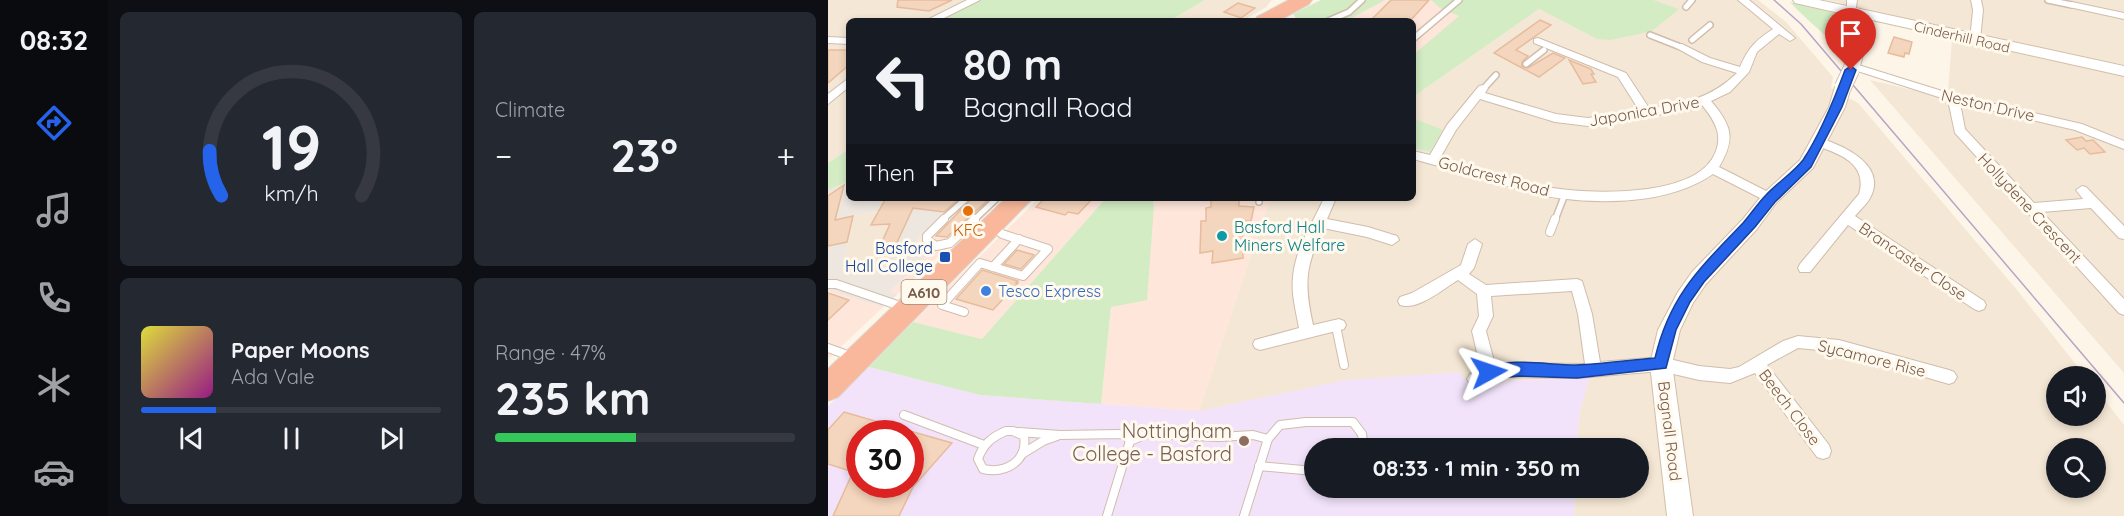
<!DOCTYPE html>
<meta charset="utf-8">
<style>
:root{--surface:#171b24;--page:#242831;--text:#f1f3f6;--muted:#9ea1a6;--line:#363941;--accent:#2563eb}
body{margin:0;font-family:Quicksand,sans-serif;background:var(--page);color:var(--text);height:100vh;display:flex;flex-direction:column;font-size:22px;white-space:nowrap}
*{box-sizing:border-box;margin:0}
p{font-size:20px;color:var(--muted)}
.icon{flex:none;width:33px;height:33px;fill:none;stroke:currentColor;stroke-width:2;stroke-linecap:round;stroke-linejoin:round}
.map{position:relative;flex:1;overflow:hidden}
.drawer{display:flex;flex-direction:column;gap:12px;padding:12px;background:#0d0f14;width:720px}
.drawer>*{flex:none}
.top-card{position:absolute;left:18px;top:18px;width:570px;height:183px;border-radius:9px;box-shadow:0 3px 9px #0003;background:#171b24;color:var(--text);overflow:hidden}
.tools{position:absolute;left:1218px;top:366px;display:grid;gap:12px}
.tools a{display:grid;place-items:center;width:60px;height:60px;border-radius:50%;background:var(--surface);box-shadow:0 3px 9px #0003;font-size:30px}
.speed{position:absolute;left:18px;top:420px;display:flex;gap:12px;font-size:30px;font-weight:700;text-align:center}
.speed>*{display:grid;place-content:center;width:78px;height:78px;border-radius:50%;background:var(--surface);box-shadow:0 3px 9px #0003;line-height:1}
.speed .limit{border:9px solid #d22;background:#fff;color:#111}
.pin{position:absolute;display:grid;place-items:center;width:51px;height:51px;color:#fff;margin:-62px -26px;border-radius:50% 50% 50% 0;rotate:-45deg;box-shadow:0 0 6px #0007}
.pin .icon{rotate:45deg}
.me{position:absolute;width:66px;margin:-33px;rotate:85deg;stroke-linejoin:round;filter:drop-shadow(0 0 4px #0008)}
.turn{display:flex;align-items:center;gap:21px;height:126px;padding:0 18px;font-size:27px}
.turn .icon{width:78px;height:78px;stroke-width:2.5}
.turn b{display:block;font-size:42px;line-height:51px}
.then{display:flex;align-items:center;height:57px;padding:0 18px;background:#0003;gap:12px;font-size:22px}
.big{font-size:45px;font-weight:700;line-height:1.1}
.drawer .tile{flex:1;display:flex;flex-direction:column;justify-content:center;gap:9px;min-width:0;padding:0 21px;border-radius:9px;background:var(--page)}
.drawer .dial{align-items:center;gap:0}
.dial svg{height:156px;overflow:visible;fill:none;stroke:var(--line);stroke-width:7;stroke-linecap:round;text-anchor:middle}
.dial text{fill:var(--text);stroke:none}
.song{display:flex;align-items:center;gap:18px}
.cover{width:72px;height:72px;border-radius:9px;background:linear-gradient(135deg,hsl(60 70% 55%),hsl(310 70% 35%))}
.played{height:6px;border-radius:3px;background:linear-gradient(90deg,var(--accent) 25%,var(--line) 25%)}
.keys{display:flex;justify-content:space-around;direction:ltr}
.heat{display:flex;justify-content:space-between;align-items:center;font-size:33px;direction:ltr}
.charge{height:9px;border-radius:4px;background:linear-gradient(90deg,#34c759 47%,var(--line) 0)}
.drawer .tiles{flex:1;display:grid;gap:12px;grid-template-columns:repeat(2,1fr)}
.trip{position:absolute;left:476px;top:438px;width:345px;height:60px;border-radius:30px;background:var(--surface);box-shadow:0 3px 9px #0003;font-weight:700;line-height:60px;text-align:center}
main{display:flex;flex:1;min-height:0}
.tab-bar{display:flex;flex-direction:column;width:108px;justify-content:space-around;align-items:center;background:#090b0e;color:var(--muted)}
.tab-bar .icon{width:42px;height:42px}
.tab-bar .active{color:var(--accent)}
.tab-bar b{font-size:27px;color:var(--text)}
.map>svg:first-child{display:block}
</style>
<main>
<nav class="tab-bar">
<b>08:32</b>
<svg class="icon active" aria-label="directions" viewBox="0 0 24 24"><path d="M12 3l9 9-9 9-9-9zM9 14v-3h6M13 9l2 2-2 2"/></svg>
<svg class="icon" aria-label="music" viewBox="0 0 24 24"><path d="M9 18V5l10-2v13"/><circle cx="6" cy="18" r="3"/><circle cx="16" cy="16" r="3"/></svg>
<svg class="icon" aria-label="phone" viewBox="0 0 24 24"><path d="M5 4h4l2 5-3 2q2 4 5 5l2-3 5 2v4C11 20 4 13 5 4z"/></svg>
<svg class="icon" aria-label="climate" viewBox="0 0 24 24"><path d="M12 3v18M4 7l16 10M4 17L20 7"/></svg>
<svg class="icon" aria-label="car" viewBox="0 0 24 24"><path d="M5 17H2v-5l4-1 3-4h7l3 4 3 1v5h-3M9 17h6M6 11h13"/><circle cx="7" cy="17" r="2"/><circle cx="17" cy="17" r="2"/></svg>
</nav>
<section class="drawer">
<div class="tiles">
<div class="tile dial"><svg viewBox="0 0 100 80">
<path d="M14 69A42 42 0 1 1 86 69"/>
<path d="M14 69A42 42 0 0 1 8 46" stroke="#2563eb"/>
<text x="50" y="56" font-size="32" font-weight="700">19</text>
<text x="50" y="72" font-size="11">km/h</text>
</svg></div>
<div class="tile"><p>Climate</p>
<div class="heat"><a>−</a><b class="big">23°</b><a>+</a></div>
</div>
<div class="tile">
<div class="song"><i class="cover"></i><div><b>Paper Moons</b><p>Ada Vale</p></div></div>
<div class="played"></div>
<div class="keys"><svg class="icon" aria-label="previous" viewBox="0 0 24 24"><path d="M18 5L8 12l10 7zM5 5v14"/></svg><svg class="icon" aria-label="pause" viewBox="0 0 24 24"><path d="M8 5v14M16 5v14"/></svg><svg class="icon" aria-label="next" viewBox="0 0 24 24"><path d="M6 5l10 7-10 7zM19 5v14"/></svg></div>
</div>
<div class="tile"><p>Range · 47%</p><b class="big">235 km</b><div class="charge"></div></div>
</div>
</section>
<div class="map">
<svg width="1296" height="516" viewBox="0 0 1296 516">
<rect width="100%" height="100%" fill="#fdf5e7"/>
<g fill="#f5e7d5" fill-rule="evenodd">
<polygon points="0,0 154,0 112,21 21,21 21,149 0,163"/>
<polygon points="377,0 444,0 439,5 440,6 414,21 341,21"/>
<path d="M826 0H930L958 22 1005 77 1003 88 1030 103 1189 290 1257 376H1228V416H1268V389L1296 425V516H746L747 488H810V448H748L752 410 762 377 665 382 645 389 371 411 442 198H585V148L602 152 614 130 585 118V97L711 9 761 35 851 9ZM1228 448H1268V488H1228Z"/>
<polygon points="998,0 1296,0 1296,65 1130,30"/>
<polygon points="1124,40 1296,74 1296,373 1042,80 1115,97 1120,92"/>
<polygon points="46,211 81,215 55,276 16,259 26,216"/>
</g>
<g fill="#fee6da">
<polygon points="509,0 657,0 585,60 585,21 462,21"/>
<polygon points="128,198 172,198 69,295 62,291 102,253 83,247"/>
<polygon points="211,198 278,198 154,339 85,322"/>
<polygon points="324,198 442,198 371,411 273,404 283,307 326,206"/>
<polygon points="5,289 55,307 0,359 0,290"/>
</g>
<path fill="#ede7e0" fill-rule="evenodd" d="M21 181V198H128L83 247 103 252 62 291 69 295 55 307 0 290V190ZM46 211 81 214 55 276 16 259 26 216Z"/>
<path fill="#f2e3fa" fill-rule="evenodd" d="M41 367 152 395 371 411 518 380 631 372 646 389 665 382 762 377 752 410 748 448H486V488H747L746 516H0V406ZM32 434H82V484H32Z"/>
<g fill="#d3ecc4">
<polygon points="154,0 377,0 341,21 112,21"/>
<polygon points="493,0 557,0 518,21 495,21 491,18 470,21 465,14"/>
<polygon points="603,0 826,0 851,9 824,31 783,40 769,39 711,9 585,97 585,55 631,16 612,8"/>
<path d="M962 2 1017 16 1029 29 1025 43 1005 45C992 28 976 18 962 2Z"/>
<polygon points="585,118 615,130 602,152 585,148"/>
<polygon points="21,149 21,181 0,190 0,163"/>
<polygon points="278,198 324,198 326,206 319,300 283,307 273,404 152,395 41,367 85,322 154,339"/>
</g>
<g fill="#f4d5bd" stroke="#e7bc9d" stroke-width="1.5">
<polygon points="70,0 124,0 101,11 69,7"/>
<polygon points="563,0 601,0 582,21 542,21"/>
<polygon points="410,3 413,4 427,8 413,18 396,12"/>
<polygon points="712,20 723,25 688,50 700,56 694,62 694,66 700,68 725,53 737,58 711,77 666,53"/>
<polygon points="1066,37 1084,42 1081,54 1077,53 1076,57 1060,53"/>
<polygon points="0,50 21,50 21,65 0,83"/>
<polygon points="741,60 763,69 766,74 763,74 768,82 755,84"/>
<polygon points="1254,137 1258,141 1265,140 1277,152 1262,154 1256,148 1249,150 1238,140"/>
<polygon points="16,185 7,220 25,216 19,242 0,246 0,196"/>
<polygon points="58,198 116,198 130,200 116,212 85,208 65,251 49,253 62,224 43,225"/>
<polygon points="144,198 159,201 119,237 108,236"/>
<polygon points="217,198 265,198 250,214 240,212 237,215 208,207"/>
<polygon points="383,198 411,198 411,206 426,207 423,221 415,221 415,258 384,263 385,251 372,253 373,221 378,221 378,208 383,207"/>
<polygon points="189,250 206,255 193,269 176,264"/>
<polygon points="154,270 190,281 188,283 190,283 165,310 128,299"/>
<polygon points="0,293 21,300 0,320"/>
<polygon points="16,412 81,431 80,434 32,434 32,484 82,484 82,431 124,443 85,487 71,516 5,516 25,472 0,464 0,430"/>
</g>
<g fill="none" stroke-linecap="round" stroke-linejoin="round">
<defs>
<g id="lane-far1">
<polyline points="1220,0 1244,5"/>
<polyline points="858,7 864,0"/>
<polyline points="500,21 521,12 534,0"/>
<polyline points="822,35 850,46"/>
<polyline points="585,39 631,0"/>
<polyline points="864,40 882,25"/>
<polyline points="698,64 716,50"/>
<polyline points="657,87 668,75"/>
<polyline points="431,198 431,202"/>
<polyline points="114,220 139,198"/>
<polyline points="146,220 169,198"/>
<polyline points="727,220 737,194"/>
</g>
<g id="lane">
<polyline points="116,219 99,236 99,240 108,246 122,243 147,219"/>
<polyline points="722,232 727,219"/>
<polyline points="165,267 191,239"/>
<polyline points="0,284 8,284 75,307"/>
<polyline points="136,312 114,305 152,263 195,276 220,249 174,234 167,227"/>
<polyline points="508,326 516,365"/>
<polyline points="0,348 25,357"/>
<polyline points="76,415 156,445"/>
<path d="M178 431H185L196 436C200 461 178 474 155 469L150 459C155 444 164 437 178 431Z"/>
<polyline points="191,432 232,435 292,434 297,435 302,441"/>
<polyline points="302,441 319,434 391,437 425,435 440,439"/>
<polyline points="194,454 215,441 229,436"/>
<polyline points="431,466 486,471"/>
<polyline points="279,516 302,441"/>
<polyline points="416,516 440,439 452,425 478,422 525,422 534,434 536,448"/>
</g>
<g id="street">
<polygon points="139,0 152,0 110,21 97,21"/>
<path d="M910 0H921L967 38 962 41 951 34 929 52 921 72 902 92 883 101C904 126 908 138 891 167L946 195 948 198 946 201H938L885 174C840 205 770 205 717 196 702 193 687 188 673 184 644 175 614 167 585 159V151L602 155 619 125 651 86 655 85 660 88 657 93 728 114 760 118 811 110 790 77 706 43V39L710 38 798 73 821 108C857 103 882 99 909 73L874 62 845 46 846 44H854L882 58 912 67C920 48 928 40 945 29ZM652 99 727 122 760 126 865 109 874 105C888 122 897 138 884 159 860 198 755 195 714 186 680 178 646 167 612 158L628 130Z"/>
<polygon points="1019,0 1029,0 1027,14 1019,12"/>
<polygon points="1143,0 1153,0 1155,10 1152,40 1147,43 1142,40 1145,10"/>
<polygon points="1244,2 1296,13 1296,19 1241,7 1241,3"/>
<polygon points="0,37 21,38 21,44 0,43"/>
<polygon points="1024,63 1127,95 1254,124 1296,141 1296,149 1247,130 1132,103 1137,129 1206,203 1255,199 1248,190 1254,186 1258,187 1296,226 1296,239 1291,238 1263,208 1214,212 1296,299 1296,315 1291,313 1127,133 1120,100 1020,68 1019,66"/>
<polygon points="21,78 21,87 0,104 0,94"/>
<path d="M991 138C1015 145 1060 165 1042 198 1039 204 1032 210 1027 216L1156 301 1158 305 1156 309 1151 311 1146 309 1020 225 982 272H972L970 268 972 264 1031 194C1040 163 1011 154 987 145L985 142 987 139Z"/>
<path d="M496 198H508L499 219 540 227 569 236 571 240 564 245 539 237 495 228C477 268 476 283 485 325L511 319 516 321 518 325 516 329 432 350 427 348 425 344 427 340 471 328C468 311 463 294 465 277 467 249 485 223 496 198Z"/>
<path d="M647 239 654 244 646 268 641 274 658 285 749 279 754 281 764 314 772 362 833 357 871 366 902 369 911 367 955 341 970 336 1011 340 1121 370 1126 372 1129 377 1126 382 1121 384 1011 352 970 348 939 365 1001 445 1003 451 1001 457 995 459 989 457 927 373 902 383 871 380 833 371 749 378 673 377 647 386 642 384 639 379 642 374 653 370 644 331 651 316 649 294 630 280C615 289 590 311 572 305L570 301 572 297 584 293 633 265 640 244ZM744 291 750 314 757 364 673 363 667 365 658 331 665 316 663 296Z"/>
</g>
<g id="secondary">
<polygon points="965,0 991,0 1296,66 1296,76 1044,20 1031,70 1023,75 1015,70 1030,24 1029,17 967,3"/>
<polygon points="1015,82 1023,87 1017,107 985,168 948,203 929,229 878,284 865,303 852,330 844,364 865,516 839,516 822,364 830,330 850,292 864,272 915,219 936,193 972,160 1001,107 1007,87"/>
</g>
<g id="highway">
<polygon points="461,0 484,0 481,4 450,21 427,21 429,17"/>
<polygon points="178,198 205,198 10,397 0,401 0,369"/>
</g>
</defs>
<use href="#lane-far1" stroke="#d0bdac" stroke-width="8"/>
<use href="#lane" stroke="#d0bdac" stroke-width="10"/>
<use href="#street" stroke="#d0bdac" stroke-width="2"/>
<use href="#secondary" stroke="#d3bea9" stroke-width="2"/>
<use href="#highway" stroke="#dcd5d0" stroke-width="2"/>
<use href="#lane-far1" stroke="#fff" stroke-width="5"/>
<use href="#lane" stroke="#fff" stroke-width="8"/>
<use href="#street" fill="#fff" fill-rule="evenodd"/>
<use href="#secondary" fill="#fff" fill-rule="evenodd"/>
<use href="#highway" fill="#f9b89b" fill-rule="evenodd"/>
<polyline stroke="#b9a4c8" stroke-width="1.5" points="946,0 973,24 1296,403"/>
<defs>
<polyline id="secondary-bridge" points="1015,87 1023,70"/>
</defs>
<use href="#secondary-bridge" stroke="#d3bea9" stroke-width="18" stroke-linecap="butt"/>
<use href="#secondary-bridge" stroke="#fff" stroke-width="16"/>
</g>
<path fill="#2563eb" stroke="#184099" stroke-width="1.5" d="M1023 66 1028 70 1014 107 983 167 947 202 927 227 876 282 862 302 848 330 838 368 749 378 692 376 661 379 656 377 653 372 656 368C684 357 719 365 748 365 774 364 801 360 827 358 842 295 872 268 915 223 923 214 930 203 938 195 949 183 965 173 975 160 993 133 1006 100 1017 70Z"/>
<circle fill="#e8710a" stroke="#fff9ee" stroke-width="2" cx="140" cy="211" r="6"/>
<circle fill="#0f9aa8" stroke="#fff9ee" stroke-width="2" cx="394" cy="236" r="6"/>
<rect fill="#1a4fb4" stroke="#fff9ee" stroke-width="2" x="111" y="251" width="12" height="12" rx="3"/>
<circle fill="#3f7fe0" stroke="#fff9ee" stroke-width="2" cx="158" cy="291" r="6"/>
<circle fill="#8d6e63" stroke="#fff9ee" stroke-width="2" cx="416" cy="441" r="6"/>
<g text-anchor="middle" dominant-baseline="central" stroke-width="6" stroke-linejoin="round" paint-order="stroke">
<g font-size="14" fill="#785c4a" stroke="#fff9ee">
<text transform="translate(1134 37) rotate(13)">Cinderhill Road</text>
</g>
<rect fill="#fff9ee" stroke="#a08b7b" stroke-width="1.5" x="73.5" y="280" width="45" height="24" rx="4.5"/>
<g font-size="15" font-weight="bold" fill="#785c4a">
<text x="96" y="292">A610</text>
</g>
<g font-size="16" fill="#785c4a" stroke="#fff9ee">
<text transform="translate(1160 105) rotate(13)">Neston Drive</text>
<text transform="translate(816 111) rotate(-10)">Japonica Drive</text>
<text transform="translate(666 176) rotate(15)">Goldcrest Road</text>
<text transform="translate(1202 208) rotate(47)">Hollydene Crescent</text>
<text transform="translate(1085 261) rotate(34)">Brancaster Close</text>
<text transform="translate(1044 358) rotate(14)">Sycamore Rise</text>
<text transform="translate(962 407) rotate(53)">Beech Close</text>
<text transform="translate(842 431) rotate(83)">Bagnall Road</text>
</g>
<g font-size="16" fill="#0d838f" stroke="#fff9ee" text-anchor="start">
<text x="406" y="227">Basford Hall<tspan x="406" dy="18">Miners Welfare</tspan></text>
</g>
<g font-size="16" fill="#c56008" stroke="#fff9ee">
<text x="140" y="230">KFC</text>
</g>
<g font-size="16" fill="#164399" stroke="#fff9ee" text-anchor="end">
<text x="105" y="248">Basford<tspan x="105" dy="18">Hall College</tspan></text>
</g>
<g font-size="16" fill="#366cbe" stroke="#fff9ee" text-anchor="start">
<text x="170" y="291">Tesco Express</text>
</g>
<g font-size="20" fill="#785e54" stroke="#fff9ee" text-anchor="end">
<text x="404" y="430">Nottingham<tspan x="404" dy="23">College - Basford</tspan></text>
</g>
</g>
</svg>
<div class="tools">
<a><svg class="icon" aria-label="sound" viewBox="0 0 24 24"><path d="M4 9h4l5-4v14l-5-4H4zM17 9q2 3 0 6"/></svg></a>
<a><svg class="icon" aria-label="search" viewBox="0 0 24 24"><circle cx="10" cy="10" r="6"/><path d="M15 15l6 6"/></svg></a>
</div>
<div class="speed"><div class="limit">30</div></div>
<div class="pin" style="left:1023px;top:70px;background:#d93025"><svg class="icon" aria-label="arrive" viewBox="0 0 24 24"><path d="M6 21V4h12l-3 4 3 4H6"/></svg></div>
<svg class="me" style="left:661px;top:372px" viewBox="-20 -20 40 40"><path d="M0-17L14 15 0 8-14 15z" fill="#2563eb" stroke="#fff" stroke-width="4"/></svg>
<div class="trip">08:33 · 1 min · 350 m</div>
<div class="top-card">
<div class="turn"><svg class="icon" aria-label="left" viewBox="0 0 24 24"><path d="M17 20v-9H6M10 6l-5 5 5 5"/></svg><div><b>80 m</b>Bagnall Road</div></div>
<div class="then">Then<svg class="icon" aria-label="arrive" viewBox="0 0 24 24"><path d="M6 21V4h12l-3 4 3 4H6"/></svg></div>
</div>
</div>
</main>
